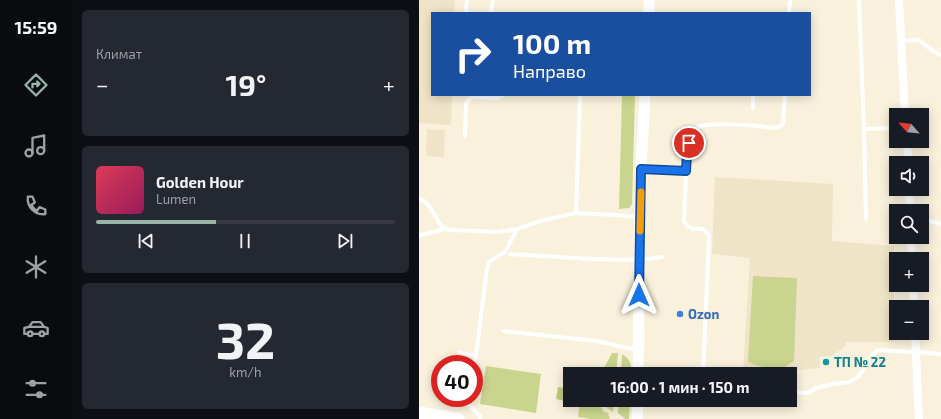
<!DOCTYPE html>
<html lang="ru">
<meta charset="utf-8">
<style>
:root{--surface:#171b24;--page:#242831;--text:#f1f3f6;--muted:#9ea1a6;--line:#363941;--accent:#99b3a9}
body{margin:0;font-family:"Exo 2",sans-serif;background:var(--page);color:var(--text);height:100vh;display:flex;flex-direction:column;font-size:15px;white-space:nowrap}
*{box-sizing:border-box;margin:0}
p{font-size:13px;color:var(--muted)}
.icon{flex:none;width:22px;height:22px;fill:none;stroke:currentColor;stroke-width:2;stroke-linecap:round;stroke-linejoin:round}
.map{position:relative;flex:1;overflow:hidden}
.details{display:flex;flex-direction:column;gap:10px;padding:10px;background:#0d0f14;width:347px}
.details>*{flex:none}
.hud{position:absolute;left:12px;top:12px;width:380px;height:84px;border-radius:0px;box-shadow:0 2px 10px #0003;background:#1a4fa0;color:#fff;overflow:hidden}
.needle{width:26px;rotate:297deg}
.controls{position:absolute;left:470px;top:108px;display:grid;gap:8px}
.controls a{display:grid;place-items:center;width:40px;height:40px;border-radius:0px;background:var(--surface);box-shadow:0 2px 10px #0003;font-size:20px}
.speed{position:absolute;left:12px;top:355px;display:flex;gap:8px;font-size:20px;font-weight:700;text-align:center}
.speed>*{display:grid;place-content:center;width:52px;height:52px;border-radius:50%;background:var(--surface);box-shadow:0 2px 10px #0003;line-height:1}
.speed .limit{border:6px solid #d22;background:#fff;color:#111}
.pin{position:absolute;display:grid;place-items:center;width:34px;height:34px;color:#fff;margin:-17px;border:2px solid #fff;border-radius:50%;box-shadow:0 1px 4px #0007}
.me{position:absolute;width:44px;margin:-22px;rotate:0deg;stroke-linejoin:round;filter:drop-shadow(0 0 3px #0008)}
.turn{display:flex;align-items:center;gap:14px;height:84px;padding:0 16px;font-size:18px}
.turn .icon{width:52px;height:52px;stroke-width:2.5}
.turn b{display:block;font-size:28px;line-height:34px}
.big{font-size:30px;font-weight:700;line-height:1.1}
.details .widget{flex:1;display:flex;flex-direction:column;justify-content:center;gap:6px;min-width:0;padding:0 14px;border-radius:6px;background:var(--page)}
.details .dial{align-items:center;gap:0}
.dial b{font-size:52px;line-height:1}
.song{display:flex;align-items:center;gap:12px}
.cover{width:48px;height:48px;border-radius:6px;background:linear-gradient(135deg,hsl(350 70% 55%),hsl(330 70% 35%))}
.played{height:4px;border-radius:2px;background:linear-gradient(90deg,var(--accent) 40%,var(--line) 40%)}
.keys{display:flex;justify-content:space-around;direction:ltr}
.heat{display:flex;justify-content:space-between;align-items:center;font-size:22px;direction:ltr}
.trip{position:absolute;left:144px;top:367px;width:234px;height:40px;border-radius:0px;background:var(--surface);box-shadow:0 2px 10px #0003;font-weight:700;line-height:40px;text-align:center}
main{display:flex;flex:1;min-height:0}
.dock{display:flex;flex-direction:column;width:72px;justify-content:space-around;align-items:center;background:#090b0e;color:var(--muted)}
.dock .icon{width:28px;height:28px}
.dock .on{color:var(--accent)}
.dock b{font-size:18px;color:var(--text)}
.map>svg:first-child{display:block}
</style>
<main>
<nav class="dock">
<b>15:59</b>
<svg class="icon on" aria-label="directions" viewBox="0 0 24 24"><path d="M12 3l9 9-9 9-9-9zM9 14v-3h6M13 9l2 2-2 2"/></svg>
<svg class="icon" aria-label="music" viewBox="0 0 24 24"><path d="M9 18V5l10-2v13"/><circle cx="6" cy="18" r="3"/><circle cx="16" cy="16" r="3"/></svg>
<svg class="icon" aria-label="phone" viewBox="0 0 24 24"><path d="M5 4h4l2 5-3 2q2 4 5 5l2-3 5 2v4C11 20 4 13 5 4z"/></svg>
<svg class="icon" aria-label="climate" viewBox="0 0 24 24"><path d="M12 3v18M4 7l16 10M4 17L20 7"/></svg>
<svg class="icon" aria-label="car" viewBox="0 0 24 24"><path d="M5 17H2v-5l4-1 3-4h7l3 4 3 1v5h-3M9 17h6M6 11h13"/><circle cx="7" cy="17" r="2"/><circle cx="17" cy="17" r="2"/></svg>
<svg class="icon" aria-label="filters" viewBox="0 0 24 24"><path d="M4 7h16M4 17h16"/><circle cx="9" cy="7" r="2"/><circle cx="15" cy="17" r="2"/></svg>
</nav>
<section class="details">
<div class="widget"><p>Климат</p>
<div class="heat"><a>−</a><b class="big">19°</b><a>+</a></div>
</div>
<div class="widget">
<div class="song"><i class="cover"></i><div><b>Golden Hour</b><p>Lumen</p></div></div>
<div class="played"></div>
<div class="keys"><svg class="icon" aria-label="previous" viewBox="0 0 24 24"><path d="M18 5L8 12l10 7zM5 5v14"/></svg><svg class="icon" aria-label="pause" viewBox="0 0 24 24"><path d="M8 5v14M16 5v14"/></svg><svg class="icon" aria-label="next" viewBox="0 0 24 24"><path d="M6 5l10 7-10 7zM19 5v14"/></svg></div>
</div>
<div class="widget dial"><b>32</b><p>km/h</p></div>
</section>
<div class="map">
<svg width="522" height="419" viewBox="0 0 522 419">
<rect width="100%" height="100%" fill="#f9f1dc"/>
<g fill="#efe3c8">
<polygon points="0,0 36,0 35,13 13,13 13,95 33,95 32,125 0,123"/>
<polygon points="8,129 26,130 25,157 7,156"/>
<polygon points="296,177 414,184 413,241 475,246 475,342 427,342 427,346 412,356 400,357 401,368 335,374 324,374 331,258 293,254"/>
</g>
<g fill="#c9d58e">
<polygon points="203,95 216,95 213,204 210,208 200,209"/>
<polygon points="334,276 378,278 375,361 361,370 339,366 329,362"/>
<polygon points="193,353 199,353 197,374 182,374"/>
<path d="M203 354C212 360 212 363 212 374H202Z"/>
<polygon points="67,366 122,374 117,413 61,404"/>
<polygon points="161,400 172,400 176,401 177,405 182,407 184,411 189,413 191,419 172,419 159,417"/>
<polygon points="178,400 195,400 194,412"/>
<polygon points="200,400 211,400 210,419 206,419 199,413"/>
</g>
<polygon fill="#bfcb81" points="139,387 151,389 150,402 137,399"/>
<g fill="none" stroke-linecap="round" stroke-linejoin="round">
<g stroke="#fff" stroke-width="4">
<polyline points="48,0 47,10 49,13"/>
<polyline points="440,0 445,129 477,128"/>
<polyline points="72,13 74,0"/>
<polyline points="370,13 371,0"/>
<path d="M482 41 500 40C508 46 512 51 522 55"/>
<polyline points="334,95 334,108"/>
<polyline points="445,129 447,219"/>
<polyline points="46,136 47,105 50,99 55,97 78,98 84,95"/>
<polyline points="223,169 267,171"/>
<path d="M0 199C15 202 16 225 27 229 29 230 31 230 33 230L79 232 98 229 121 221 157 213 197 215 221 217"/>
<polyline points="157,213 161,95"/>
<polyline points="503,221 510,221 522,224"/>
<polyline points="0,235 6,234 26,229"/>
<polyline points="91,254 173,259 220,260 243,257"/>
<polyline points="85,331 177,341 219,350"/>
<polyline points="40,352 57,356"/>
<polyline points="55,365 57,356 68,268 71,261 86,252 98,229"/>
<path d="M284 374 290 239 289 234 284 229C275 229 268 230 265 220L268 154C270 146 271 133 278 128 285 122 330 125 340 126 346 127 353 129 359 127 361 127 363 125 364 124L366 95"/>
<polyline points="371,392 389,393 397,388 413,384 430,382 439,377 446,367 452,356 459,350 514,353 522,354"/>
<polyline points="48,398 47,402 61,416 61,419"/>
</g>
<g stroke="#fff" stroke-width="8">
<polyline points="480,0 486,115"/>
<polyline points="488,141 489,163"/>
<polyline points="490,189 491,211"/>
<polyline points="492,237 493,259"/>
<polyline points="494,285 495,307"/>
<polyline points="496,333 500,419"/>
</g>
<g stroke="#fff" stroke-width="11">
<polyline points="230,13 230,0"/>
<polyline points="219,374 221,217 222,169 226,95"/>
<polyline points="218,419 219,400"/>
</g>
<polyline stroke="#fff" stroke-width="13" points="0,413 39,419"/>
</g>
<g fill="none" stroke-linecap="round" stroke-linejoin="round">
<defs>
<polyline id="route" points="220,295 222,169 267,171 268,154 270,143"/>
</defs>
<use href="#route" stroke="#114b97" stroke-width="10"/>
<use href="#route" stroke="#1a73e8" stroke-width="7"/>
<polyline stroke="#f59e0b" stroke-width="7" points="221,231 222,192"/>
</g>
<circle fill="#3f7fe0" stroke="#f9f1dc" stroke-width="1.5" cx="261" cy="314" r="4"/>
<circle fill="#0f9aa8" stroke="#f9f1dc" stroke-width="1.5" cx="407" cy="362" r="4"/>
<g text-anchor="middle" dominant-baseline="central" stroke-width="3" stroke-linejoin="round" paint-order="stroke">
<g font-size="13" font-weight="bold" fill="#366cbe" stroke="#f9f1dc" text-anchor="start">
<text x="269" y="314">Ozon</text>
</g>
<g font-size="13" font-weight="bold" fill="#0d838f" stroke="#f9f1dc" text-anchor="start">
<text x="415" y="362">ТП № 22</text>
</g>
</g>
</svg>
<div class="controls">
<a><svg class="needle" viewBox="-14 -14 28 28"><path d="M0-13l5 13h-10z" fill="#e53935"/><path d="M0 13l5-13h-10z" fill="#9ea1a6"/></svg></a>
<a><svg class="icon" aria-label="sound" viewBox="0 0 24 24"><path d="M4 9h4l5-4v14l-5-4H4zM17 9q2 3 0 6"/></svg></a>
<a><svg class="icon" aria-label="search" viewBox="0 0 24 24"><circle cx="10" cy="10" r="6"/><path d="M15 15l6 6"/></svg></a>
<a>+</a>
<a>−</a>
</div>
<div class="speed"><div class="limit">40</div></div>
<div class="pin" style="left:270px;top:143px;background:#d93025"><svg class="icon" aria-label="arrive" viewBox="0 0 24 24"><path d="M6 21V4h12l-3 4 3 4H6"/></svg></div>
<svg class="me" style="left:220px;top:295px" viewBox="-20 -20 40 40"><path d="M0-17L14 15 0 8-14 15z" fill="#1a73e8" stroke="#fff" stroke-width="4"/></svg>
<div class="trip">16:00 · 1 мин · 150 m</div>
<div class="hud">
<div class="turn"><svg class="icon" aria-label="right" viewBox="0 0 24 24"><path d="M7 20v-9h11M14 6l5 5-5 5"/></svg><div><b>100 m</b>Направо</div></div>
</div>
</div>
</main>
